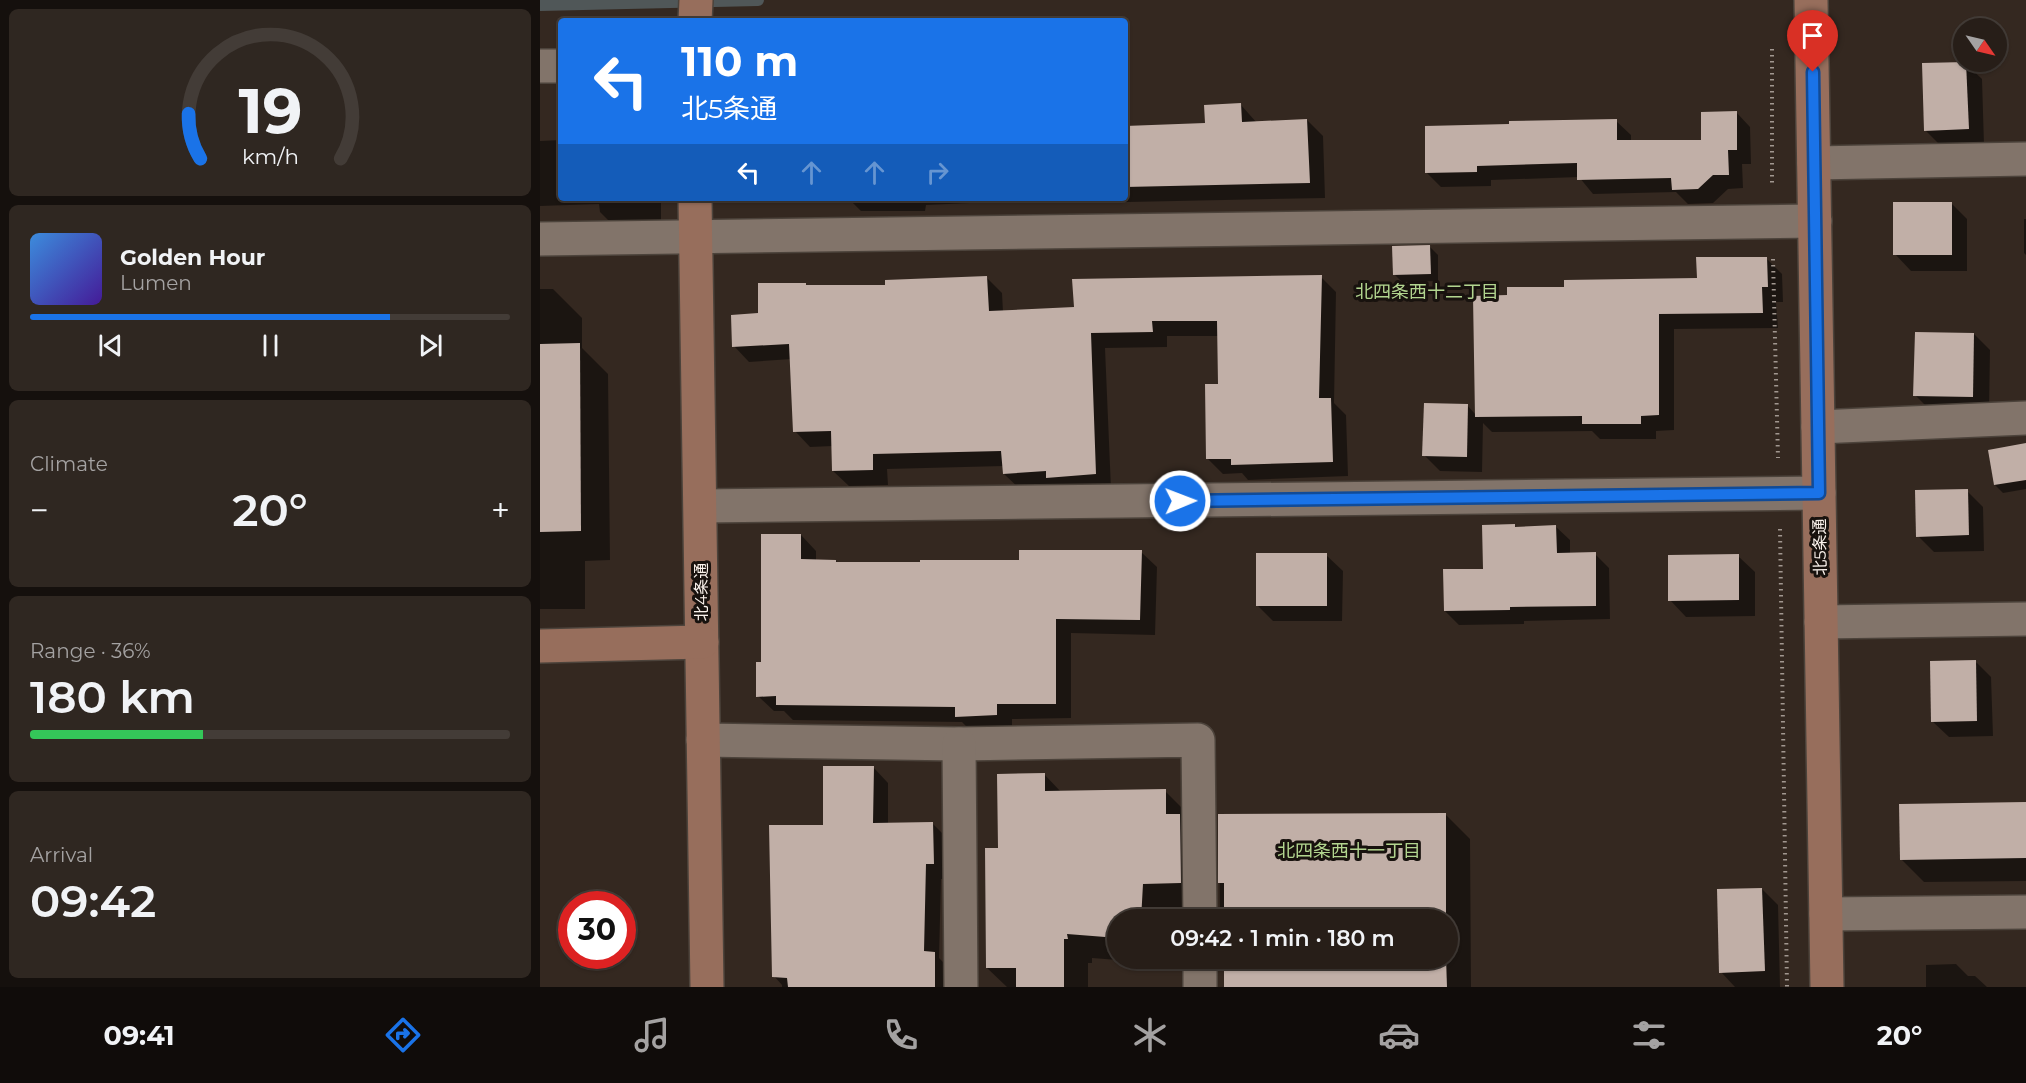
<!DOCTYPE html>
<meta charset="utf-8">
<style>
:root{--surface:#271e18;--page:#2f2721;--text:#f1f3f6;--muted:#a4a2a2;--line:#433c37;--accent:#1a73e8}
body{margin:0;font-family:Montserrat,"Noto Sans JP",sans-serif;background:var(--page);color:var(--text);height:100vh;display:flex;flex-direction:column;font-size:22px;white-space:nowrap}
*{box-sizing:border-box;margin:0}
p{font-size:20px;color:var(--muted)}
.icon{flex:none;width:33px;height:33px;fill:none;stroke:currentColor;stroke-width:2;stroke-linecap:round;stroke-linejoin:round}
.map{position:relative;flex:1;overflow:hidden}
.drawer{display:flex;flex-direction:column;gap:9px;padding:9px;background:#15100d;width:540px}
.drawer>*{flex:none}
.top-card{position:absolute;left:18px;top:18px;width:570px;height:183px;border-radius:6px;box-shadow:0 2px 4px #0004,0 0 0 2px var(--line);background:#1a73e8;color:#fff;overflow:hidden}
.needle{width:39px;rotate:124deg}
.controls{position:absolute;left:1413px;top:18px;display:grid;gap:12px}
.controls a{display:grid;place-items:center;width:54px;height:54px;border-radius:50%;background:var(--surface);box-shadow:0 2px 4px #0004,0 0 0 2px var(--line);font-size:30px}
.speed{position:absolute;left:18px;top:891px;display:flex;gap:12px;font-size:30px;font-weight:700;text-align:center}
.speed>*{display:grid;place-content:center;width:78px;height:78px;border-radius:50%;background:var(--surface);box-shadow:0 2px 4px #0004,0 0 0 2px var(--line);line-height:1}
.speed .limit{border:9px solid #d22;background:#fff;color:#111}
.pin{position:absolute;display:grid;place-items:center;width:51px;height:51px;color:#fff;margin:-62px -26px;border-radius:50% 50% 50% 0;rotate:-45deg;box-shadow:0 0 6px #0007}
.pin .icon{rotate:45deg}
.me{position:absolute;width:66px;margin:-33px;rotate:89deg;stroke-linejoin:round;filter:drop-shadow(0 0 4px #0008)}
.turn{display:flex;align-items:center;gap:21px;height:126px;padding:0 24px;font-size:27px}
.turn .icon{width:78px;height:78px;stroke-width:2.5}
.turn b{display:block;font-size:42px;line-height:51px}
.lanes{display:flex;align-items:center;height:57px;padding:0 24px;background:#0003;justify-content:center;gap:30px;direction:ltr}
.lanes .off{opacity:.35}
.big{font-size:45px;font-weight:600;line-height:1.1}
.drawer .card{flex:1;display:flex;flex-direction:column;justify-content:center;gap:9px;min-width:0;padding:0 21px;border-radius:9px;background:var(--page)}
.drawer .dial{align-items:center;gap:0}
.dial svg{height:156px;overflow:visible;fill:none;stroke:var(--line);stroke-width:7;stroke-linecap:round;text-anchor:middle}
.dial text{fill:var(--text);stroke:none}
.song{display:flex;align-items:center;gap:18px}
.cover{width:72px;height:72px;border-radius:9px;background:linear-gradient(135deg,hsl(210 70% 55%),hsl(260 70% 35%))}
.played{height:6px;border-radius:3px;background:linear-gradient(90deg,var(--accent) 75%,var(--line) 75%)}
.keys{display:flex;justify-content:space-around;direction:ltr}
.heat{display:flex;justify-content:space-between;align-items:center;font-size:33px;direction:ltr}
.charge{height:9px;border-radius:4px;background:linear-gradient(90deg,#34c759 36%,var(--line) 0)}
.trip{position:absolute;left:567px;top:909px;width:351px;height:60px;border-radius:30px;background:var(--surface);box-shadow:0 2px 4px #0004,0 0 0 2px var(--line);font-weight:600;line-height:60px;text-align:center}
.dock{display:flex;height:96px;justify-content:space-around;align-items:center;background:#100c0a;color:var(--muted)}
.dock .icon{width:42px;height:42px}
.dock .active{color:var(--accent)}
.dock b{font-size:27px;color:var(--text)}
main{display:flex;flex:1;min-height:0}
.map>svg:first-child{display:block}
</style>
<main>
<section class="drawer">
<div class="card dial"><svg viewBox="0 0 100 80">
<path d="M14 69A42 42 0 1 1 86 69"/>
<path d="M14 69A42 42 0 0 1 8 46" stroke="#1a73e8"/>
<text x="50" y="56" font-size="32" font-weight="700">19</text>
<text x="50" y="72" font-size="11">km/h</text>
</svg></div>
<div class="card">
<div class="song"><i class="cover"></i><div><b>Golden Hour</b><p>Lumen</p></div></div>
<div class="played"></div>
<div class="keys"><svg class="icon" aria-label="previous" viewBox="0 0 24 24"><path d="M18 5L8 12l10 7zM5 5v14"/></svg><svg class="icon" aria-label="pause" viewBox="0 0 24 24"><path d="M8 5v14M16 5v14"/></svg><svg class="icon" aria-label="next" viewBox="0 0 24 24"><path d="M6 5l10 7-10 7zM19 5v14"/></svg></div>
</div>
<div class="card"><p>Climate</p>
<div class="heat"><a>−</a><b class="big">20°</b><a>+</a></div>
</div>
<div class="card"><p>Range · 36%</p><b class="big">180 km</b><div class="charge"></div></div>
<div class="card"><p>Arrival</p><b class="big">09:42</b></div>
</section>
<div class="map">
<svg width="1486" height="987" viewBox="0 0 1486 987">
<rect width="100%" height="100%" fill="#342820"/>
<g fill="#0007">
<polygon points="1425,63 1442,79 1444,145 1401,146 1385,130"/>
<polygon points="701,105 717,123 767,120 783,136 785,198 589,202 473,201 386,205 385,211 321,211 311,201 245,203 241,198 585,198 585,128 666,125"/>
<polygon points="1196,112 1210,127 1211,164 1202,164 1203,188 1188,189 1173,203 1148,204 1136,192 1053,194 1039,177 951,180 951,186 901,187 886,172 1076,121 1091,135 1091,141 1163,141"/>
<polygon points="21,140 21,198 121,198 121,227 76,228 60,212 59,204 0,206 0,141"/>
<polygon points="1411,203 1427,219 1427,271 1371,271 1355,254"/>
<polygon points="1484,219 1486,219 1486,255 1484,253"/>
<polygon points="890,247 898,255 898,281 862,282 854,274"/>
<polygon points="1226,258 1242,274 1243,302 1236,302 1238,328 1134,329 1134,430 1116,431 1116,439 1060,439 1052,431 952,432 943,423 942,472 900,471 884,455 927,405 936,415 968,296 1026,288 1158,280"/>
<polygon points="446,277 462,293 463,312 535,309 781,277 796,292 794,403 806,415 808,476 708,480 702,473 683,474 668,459 679,385 679,336 627,336 627,347 565,348 571,489 480,489 464,474 464,466 347,469 348,485 309,486 293,471 293,446 270,447 255,431 252,359 209,362 194,346 219,315 267,287 347,286"/>
<polygon points="0,289 13,289 42,318 42,348 68,374 70,560 45,561 45,609 0,609"/>
<polygon points="1434,334 1450,350 1449,412 1391,411 1375,395"/>
<polygon points="1483,445 1486,448 1486,489 1463,493 1455,485"/>
<polygon points="1427,491 1443,507 1444,551 1394,552 1378,536"/>
<polygon points="974,526 977,528 1015,526 1030,540 1030,554 1055,554 1069,568 1070,619 984,621 984,624 919,625 905,611 945,570"/>
<polygon points="261,535 276,551 276,561 296,561 298,564 480,562 601,552 617,567 615,635 531,633 531,718 472,719 472,730 432,732 422,722 253,720 244,711 234,711 218,696 222,663"/>
<polygon points="786,555 803,571 802,621 733,621 717,605"/>
<polygon points="1198,556 1215,572 1215,616 1146,617 1130,600"/>
<polygon points="1435,661 1451,677 1453,736 1409,737 1392,721"/>
<polygon points="333,767 348,783 348,824 392,823 408,839 409,879 401,879 399,958 410,969 410,987 242,987 242,985 234,976 285,826"/>
<polygon points="504,774 522,793 625,791 650,816 665,920 578,920 578,958 908,958 908,920 680,920 679,815 905,814 930,839 931,987 685,987 685,964 674,969 622,970 616,963 552,958 552,963 548,963 548,987 467,987 447,968 459,849"/>
<polygon points="1486,803 1486,881 1384,882 1361,859 1360,805"/>
<polygon points="1222,889 1238,905 1240,987 1195,987 1181,972"/>
<polygon points="1416,964 1428,976 1435,976 1447,987 1386,987 1386,965"/>
</g>
<g fill="none" stroke-linecap="round" stroke-linejoin="round">
<polyline stroke="#505758" stroke-width="12" points="0,5 218,0"/>
</g>
<g fill="#c1afa7">
<polygon points="1426,62 1429,129 1384,131 1382,63"/>
<polygon points="701,103 702,122 767,119 770,183 585,187 585,126 665,123 664,105"/>
<polygon points="1197,111 1197,150 1188,150 1189,175 1173,175 1158,189 1132,190 1131,178 1037,180 1037,163 937,166 937,172 885,173 885,126 969,124 969,121 1077,119 1077,140 1161,140 1161,112"/>
<rect x="1353" y="202" width="59" height="53"/>
<polygon points="890,245 891,274 853,275 852,246"/>
<polygon points="1156,257 1227,257 1228,287 1222,287 1223,313 1119,314 1119,415 1101,416 1101,424 1042,424 1042,416 935,417 933,296 967,295 967,287 1024,287 1024,280 1157,278"/>
<polygon points="782,275 779,398 791,398 793,462 691,465 691,459 666,459 665,384 678,384 677,321 612,321 613,332 551,333 556,474 506,478 506,471 463,474 461,451 333,454 333,470 292,471 291,431 253,432 249,344 192,347 191,315 218,313 218,283 266,283 266,285 345,285 345,280 447,276 449,311 534,307 532,279"/>
<polygon points="1375,332 1434,333 1433,397 1373,396"/>
<polygon points="40,343 41,531 0,532 0,344"/>
<polygon points="884,403 928,404 927,457 882,456"/>
<polygon points="1486,443 1486,480 1454,485 1448,450"/>
<polygon points="1428,489 1429,535 1376,537 1375,490"/>
<polygon points="975,524 975,527 1016,525 1017,553 1056,552 1056,606 970,607 970,610 904,611 903,569 943,569 942,525"/>
<polygon points="221,534 261,534 261,559 296,560 296,562 380,562 380,560 479,560 479,550 602,550 600,620 516,619 516,704 457,704 457,715 415,717 415,707 236,705 236,696 216,697 216,662 221,662"/>
<rect x="716" y="553" width="71" height="53"/>
<polygon points="1199,554 1199,600 1128,601 1128,555"/>
<polygon points="1436,660 1437,721 1391,722 1390,661"/>
<polygon points="283,766 334,766 333,823 393,822 394,864 386,864 384,951 395,952 395,987 248,987 247,978 232,977 229,825 283,825"/>
<polygon points="505,773 505,791 626,789 626,814 640,814 641,883 603,884 601,920 578,920 578,938 527,934 528,939 524,939 524,987 476,987 476,968 446,968 445,848 458,848 457,774"/>
<polygon points="1486,802 1486,858 1360,860 1359,804"/>
<polygon points="906,813 906,920 684,920 684,883 678,883 678,814"/>
<polygon points="1222,888 1225,971 1179,973 1177,889"/>
<polygon points="684,958 906,958 907,987 684,987"/>
</g>
<g fill="none" stroke-linecap="round" stroke-linejoin="round">
<defs>
<g id="street">
<polyline points="0,66 21,66"/>
<polyline points="1274,163 1486,159"/>
<polyline points="0,239 1275,221"/>
<polyline points="1278,427 1486,418"/>
<polyline points="161,506 1279,493"/>
<polyline points="1281,622 1486,619"/>
<polyline points="163,740 419,744 658,740 660,920"/>
<polyline points="419,744 421,987"/>
<polyline points="1286,914 1486,912"/>
<polyline points="660,958 660,987"/>
</g>
<g id="secondary">
<polyline points="1271,0 1287,987"/>
<polyline points="155,21 156,0"/>
<polyline points="155,198 167,987"/>
<polyline points="0,646 162,642"/>
</g>
</defs>
<use href="#street" stroke="#4c433b" stroke-width="36"/>
<use href="#secondary" stroke="#4c433b" stroke-width="36"/>
<g stroke="#a19790" stroke-width="4" stroke-dasharray="1.5 4.5" stroke-linecap="butt">
<polyline points="1232,49 1232,185"/>
<polyline points="1233,259 1238,458"/>
<polyline points="1240,529 1247,987"/>
</g>
<use href="#street" stroke="#82746a" stroke-width="33"/>
<use href="#secondary" stroke="#976e5c" stroke-width="33"/>
</g>
<g fill="none" stroke-linecap="round" stroke-linejoin="round">
<defs>
<polyline id="route" points="640,501 1279,493 1273,72"/>
</defs>
<use href="#route" stroke="#114b97" stroke-width="15"/>
<use href="#route" stroke="#1a73e8" stroke-width="10"/>
</g>
<g text-anchor="middle" dominant-baseline="central" stroke-width="6" stroke-linejoin="round" paint-order="stroke">
<g font-size="16" fill="#fbf3ed" stroke="#18120e">
<text transform="translate(1280 547) rotate(-91)">北5条通</text>
<text transform="translate(161 592) rotate(-90)">北4条通</text>
</g>
<g font-size="18" fill="#b2d58f" stroke="#18120e">
<text x="887" y="292">北四条西十二丁目</text>
<text x="809" y="851">北四条西十一丁目</text>
</g>
</g>
</svg>
<div class="controls">
<a><svg class="needle" viewBox="-14 -14 28 28"><path d="M0-13l5 13h-10z" fill="#e53935"/><path d="M0 13l5-13h-10z" fill="#a4a2a2"/></svg></a>
</div>
<div class="speed"><div class="limit">30</div></div>
<div class="pin" style="left:1273px;top:72px;background:#d93025"><svg class="icon" aria-label="arrive" viewBox="0 0 24 24"><path d="M6 21V4h12l-3 4 3 4H6"/></svg></div>
<svg class="me" style="left:640px;top:501px" viewBox="-20 -20 40 40"><circle r="17" fill="#1a73e8" stroke="#fff" stroke-width="3"/><path d="M0-11L8 9 0 5-8 9z" fill="#fff"/></svg>
<div class="trip">09:42 · 1 min · 180 m</div>
<div class="top-card">
<div class="turn"><svg class="icon" aria-label="left" viewBox="0 0 24 24"><path d="M17 20v-9H6M10 6l-5 5 5 5"/></svg><div><b>110 m</b>北5条通</div></div>
<div class="lanes"><svg class="icon" aria-label="left" viewBox="0 0 24 24"><path d="M17 20v-9H6M10 6l-5 5 5 5"/></svg><svg class="icon off" aria-label="ahead" viewBox="0 0 24 24"><path d="M12 20V5M6 11l6-6 6 6"/></svg><svg class="icon off" aria-label="ahead" viewBox="0 0 24 24"><path d="M12 20V5M6 11l6-6 6 6"/></svg><svg class="icon off" aria-label="right" viewBox="0 0 24 24"><path d="M7 20v-9h11M14 6l5 5-5 5"/></svg></div>
</div>
</div>
</main>
<nav class="dock">
<b>09:41</b>
<svg class="icon active" aria-label="directions" viewBox="0 0 24 24"><path d="M12 3l9 9-9 9-9-9zM9 14v-3h6M13 9l2 2-2 2"/></svg>
<svg class="icon" aria-label="music" viewBox="0 0 24 24"><path d="M9 18V5l10-2v13"/><circle cx="6" cy="18" r="3"/><circle cx="16" cy="16" r="3"/></svg>
<svg class="icon" aria-label="phone" viewBox="0 0 24 24"><path d="M5 4h4l2 5-3 2q2 4 5 5l2-3 5 2v4C11 20 4 13 5 4z"/></svg>
<svg class="icon" aria-label="climate" viewBox="0 0 24 24"><path d="M12 3v18M4 7l16 10M4 17L20 7"/></svg>
<svg class="icon" aria-label="car" viewBox="0 0 24 24"><path d="M5 17H2v-5l4-1 3-4h7l3 4 3 1v5h-3M9 17h6M6 11h13"/><circle cx="7" cy="17" r="2"/><circle cx="17" cy="17" r="2"/></svg>
<svg class="icon" aria-label="filters" viewBox="0 0 24 24"><path d="M4 7h16M4 17h16"/><circle cx="9" cy="7" r="2"/><circle cx="15" cy="17" r="2"/></svg>
<b>20°</b>
</nav>
